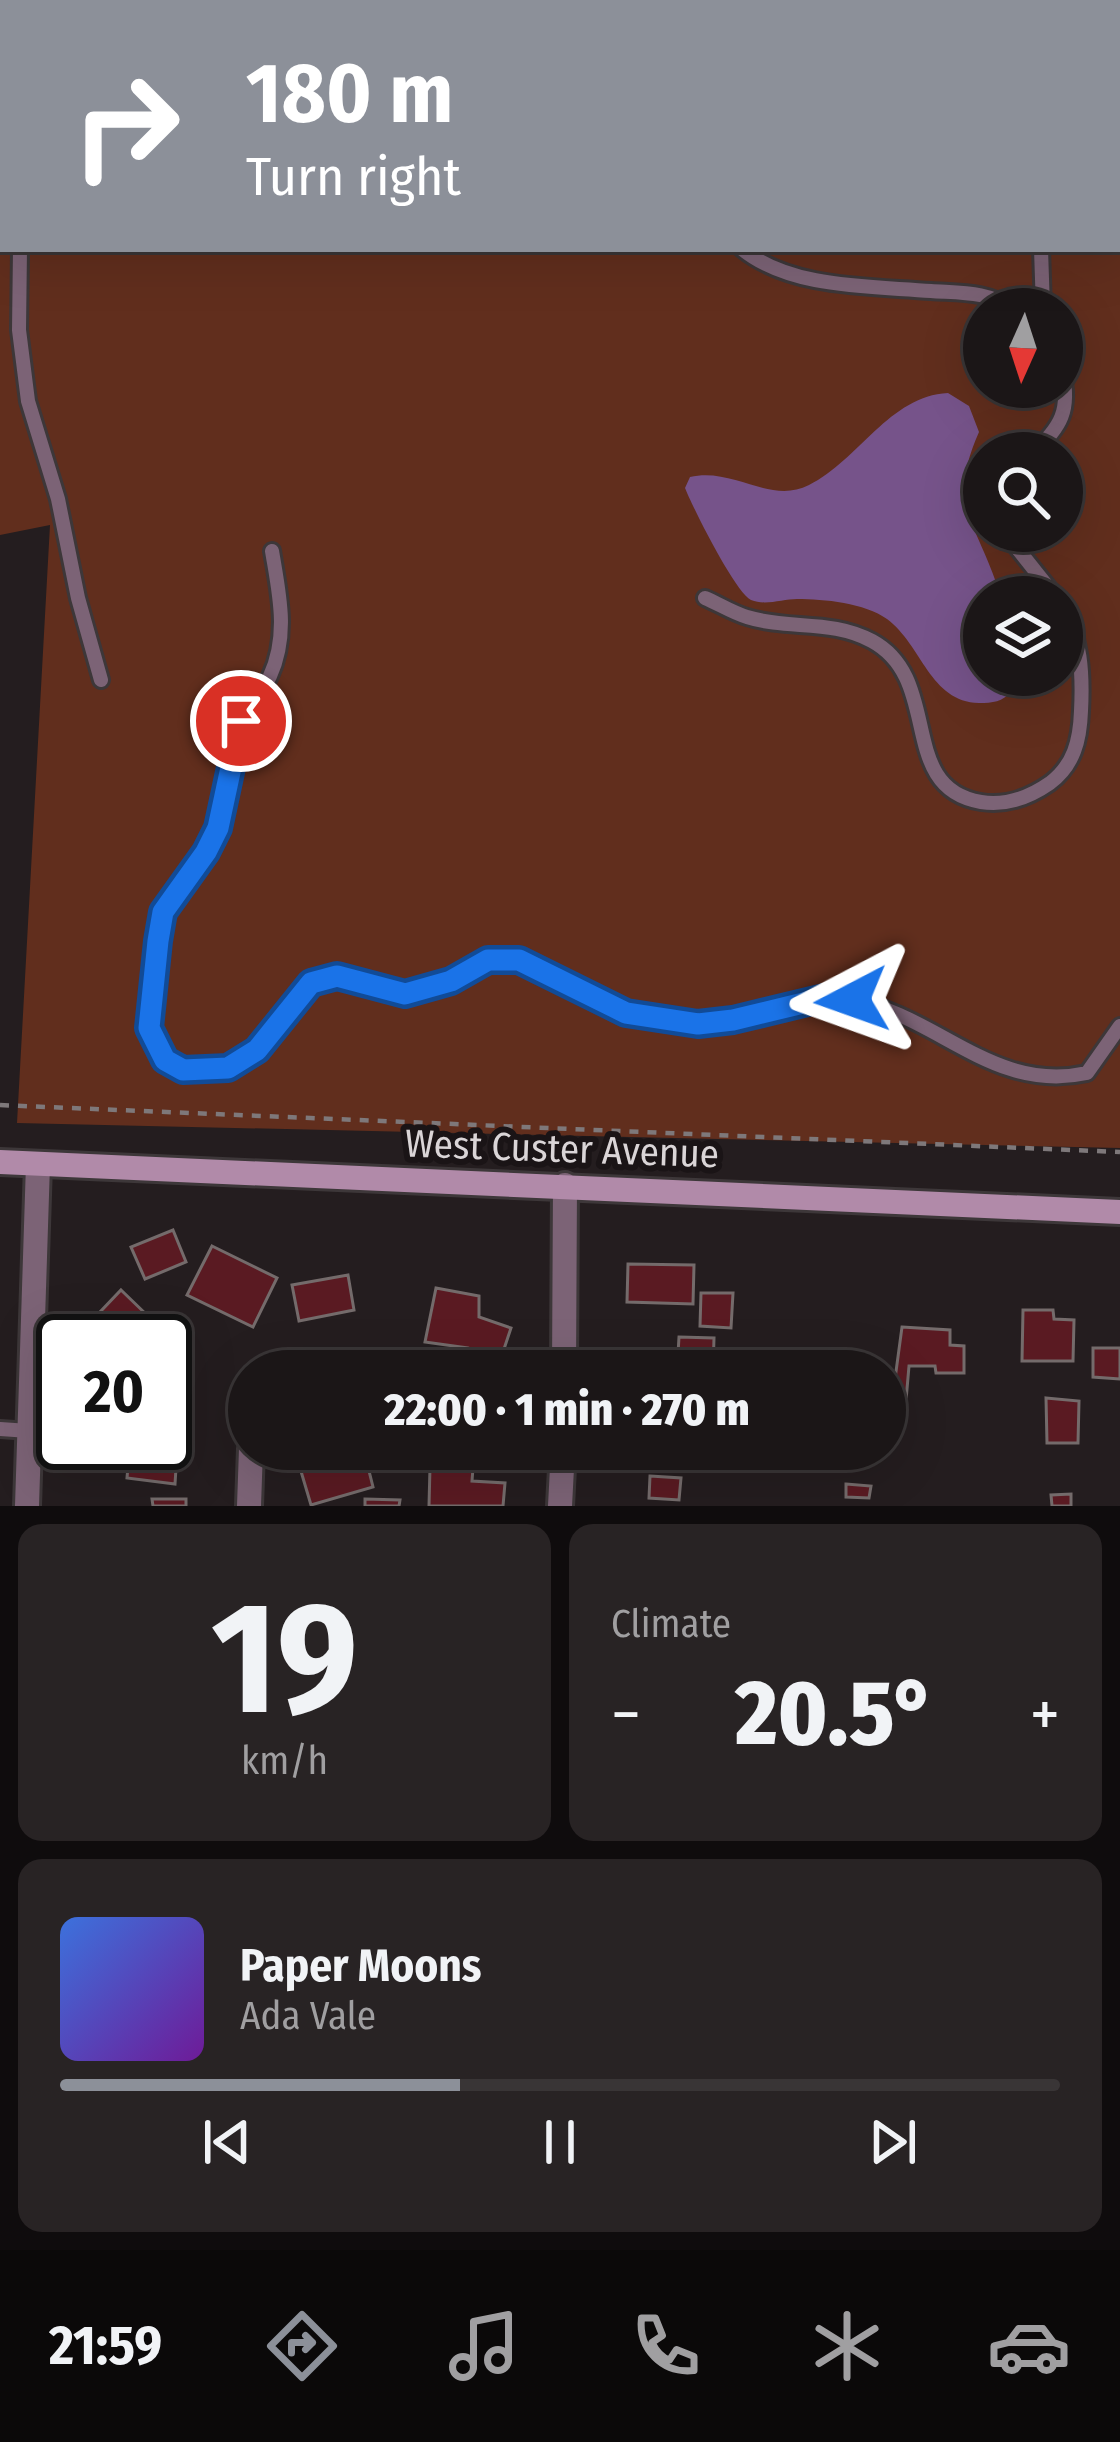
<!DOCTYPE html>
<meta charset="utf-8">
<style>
:root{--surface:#1b1617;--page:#282324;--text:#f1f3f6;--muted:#a09fa1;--line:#393536;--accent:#8c9099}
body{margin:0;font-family:"Fira Sans Condensed",sans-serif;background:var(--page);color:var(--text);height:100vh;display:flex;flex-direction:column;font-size:45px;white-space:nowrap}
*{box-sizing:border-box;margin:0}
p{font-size:39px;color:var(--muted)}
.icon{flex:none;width:66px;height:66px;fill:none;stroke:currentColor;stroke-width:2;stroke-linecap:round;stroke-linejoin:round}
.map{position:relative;height:1506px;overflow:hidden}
.panel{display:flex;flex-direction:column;gap:18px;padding:18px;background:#0f0c0d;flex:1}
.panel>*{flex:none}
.guide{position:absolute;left:0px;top:0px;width:1122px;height:252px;box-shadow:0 12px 48px #0002,0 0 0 3px var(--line);background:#8c9099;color:#fff;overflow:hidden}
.needle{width:78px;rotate:183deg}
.fabs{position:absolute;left:963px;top:288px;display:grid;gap:24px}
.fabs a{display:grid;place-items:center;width:120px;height:120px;border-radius:50%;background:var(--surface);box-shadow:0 12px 48px #0002,0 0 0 3px var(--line);font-size:60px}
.speed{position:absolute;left:36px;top:1314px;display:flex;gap:24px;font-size:60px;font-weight:700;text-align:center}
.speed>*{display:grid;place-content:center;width:156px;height:156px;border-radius:50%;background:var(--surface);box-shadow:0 12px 48px #0002,0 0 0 3px var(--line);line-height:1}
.speed .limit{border:6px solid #111;border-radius:18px;background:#fff;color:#111}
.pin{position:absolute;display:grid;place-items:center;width:102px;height:102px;color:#fff;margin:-51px;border:6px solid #fff;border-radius:50%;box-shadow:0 3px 12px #0007}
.me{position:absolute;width:132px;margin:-66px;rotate:266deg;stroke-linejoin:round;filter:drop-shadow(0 0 9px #0008)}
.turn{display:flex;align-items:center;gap:42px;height:252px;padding:0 48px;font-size:54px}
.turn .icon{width:156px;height:156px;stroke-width:2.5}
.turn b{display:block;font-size:84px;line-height:102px}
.big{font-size:90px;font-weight:800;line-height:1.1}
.panel .card{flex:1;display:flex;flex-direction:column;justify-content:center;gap:18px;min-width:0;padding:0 42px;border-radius:24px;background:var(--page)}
.panel .dial{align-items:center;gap:0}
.dial b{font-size:156px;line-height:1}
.song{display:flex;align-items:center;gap:36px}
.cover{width:144px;height:144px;border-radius:18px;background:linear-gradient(135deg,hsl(220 70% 55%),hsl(280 70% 35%))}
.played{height:12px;border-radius:6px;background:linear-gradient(90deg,var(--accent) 40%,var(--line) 40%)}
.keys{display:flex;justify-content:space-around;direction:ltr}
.heat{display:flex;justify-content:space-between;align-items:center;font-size:66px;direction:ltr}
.panel .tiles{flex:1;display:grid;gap:18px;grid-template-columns:1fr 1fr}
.card:last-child{grid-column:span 2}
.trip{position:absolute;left:228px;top:1350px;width:678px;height:120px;border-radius:60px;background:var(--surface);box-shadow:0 12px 48px #0002,0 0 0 3px var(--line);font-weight:800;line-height:120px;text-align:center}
.dock{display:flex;height:192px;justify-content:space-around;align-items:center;background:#0b0909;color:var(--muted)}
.dock .icon{width:84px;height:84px}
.dock .current{color:var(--accent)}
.dock b{font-size:54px;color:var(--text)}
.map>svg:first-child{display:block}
</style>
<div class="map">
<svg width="1120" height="1506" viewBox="0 0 1120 1506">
<rect width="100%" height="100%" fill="#241d1f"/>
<path fill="#612e1d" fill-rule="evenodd" d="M0 0H1120V1148L17 1123 50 525 0 535ZM3 3H1119V249H3ZM984 309H1062V387H984ZM984 453H1062V531H984ZM984 597H1062V675H984Z"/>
<path fill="#76538a" d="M948 393 969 406 979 432C947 504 975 520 997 585V597H984V675H1008L1012 691C1002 702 993 703 979 703 930 702 922 645 887 619 865 603 824 599 797 599 783 599 765 606 751 600 735 592 693 508 685 488L690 477C734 467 770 505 809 485 859 460 889 396 948 393Z"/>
<g fill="#5a1a22" stroke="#746b6b" stroke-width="3">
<polygon points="173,1230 186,1262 145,1279 131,1247"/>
<polygon points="212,1246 277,1278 253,1327 187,1295"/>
<polygon points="628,1264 694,1265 693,1304 627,1302"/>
<polygon points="348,1275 354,1310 299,1321 292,1285"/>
<polygon points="436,1288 479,1296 479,1317 511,1328 500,1361 468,1348 425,1342"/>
<polygon points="121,1290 150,1318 128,1341 90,1341 81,1332"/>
<polygon points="701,1293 733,1293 731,1328 700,1326"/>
<polygon points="1023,1310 1053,1310 1054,1319 1074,1320 1073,1361 1022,1361"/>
<polygon points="902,1327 950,1330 950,1345 964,1346 964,1373 936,1373 935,1366 909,1366 905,1412 885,1412 885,1378 895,1379"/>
<polygon points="679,1337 714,1338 713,1371 677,1371"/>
<polygon points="1093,1348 1120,1348 1120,1379 1093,1377"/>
<polygon points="813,1354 828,1355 827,1371 812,1371"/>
<polygon points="616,1362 657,1364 657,1371 616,1371"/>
<polygon points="1046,1398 1079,1401 1078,1443 1047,1443"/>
<polygon points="165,1405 174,1406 170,1452 177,1452 175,1484 127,1478 130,1443 165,1443"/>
<polygon points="612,1449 653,1449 653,1467 611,1465"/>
<polygon points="364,1451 373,1487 311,1505 300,1468"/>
<polygon points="430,1467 473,1468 472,1481 505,1483 503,1506 429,1506"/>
<polygon points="650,1476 681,1478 679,1500 649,1498"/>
<polygon points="846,1484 871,1486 869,1498 846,1497"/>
<polygon points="1071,1494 1071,1506 1052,1506 1051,1495"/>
<polygon points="152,1499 186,1499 186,1506 153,1506"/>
<polygon points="365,1499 400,1500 399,1506 365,1506"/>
</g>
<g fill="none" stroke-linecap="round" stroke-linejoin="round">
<defs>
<g id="lane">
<polyline points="641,0 642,3"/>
<polyline points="25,3 25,0"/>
<polyline points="1062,3 1063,0"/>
<polyline points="20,249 19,330 28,401 58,499 78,598 101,680"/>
<path d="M742 249C791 289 871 286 931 291 957 293 991 291 1011 309"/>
<polyline points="1041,249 1043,309"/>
<path d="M1033 453C1061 427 1071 410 1062 371"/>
<polyline points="1010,531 1017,548 1056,597"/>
<path d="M272 551C279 593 289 635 270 676 263 692 248 705 241 721 226 754 229 793 218 827 207 860 177 880 164 911 153 936 144 1021 155 1045 161 1059 174 1069 190 1071 232 1077 263 1047 285 1015 293 1003 302 987 315 982 347 968 371 989 402 993 438 997 463 963 495 960 541 954 603 1008 654 1020 729 1036 784 990 850 1000 936 1013 992 1094 1087 1073L1120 1026"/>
<path d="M705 598C719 604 733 613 747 617 788 630 832 619 872 641 944 680 896 788 981 802 1006 806 1030 797 1050 783 1074 765 1080 740 1081 711 1083 673 1081 638 1062 605"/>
<polyline points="0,1429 29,1431"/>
</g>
<g id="street">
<polyline points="564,1371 565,1185"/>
<polyline points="27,1506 38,1164"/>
<polyline points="249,1506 251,1449"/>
<polyline points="560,1506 563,1449"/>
</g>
<polyline id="secondary" points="0,1162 1120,1212"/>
</defs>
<use href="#lane" stroke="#3d3739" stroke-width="20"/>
<use href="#street" stroke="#3d3739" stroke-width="30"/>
<use href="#secondary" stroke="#3d3739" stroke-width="30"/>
<polyline stroke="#7e787a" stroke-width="4.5" stroke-dasharray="9 9" stroke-linecap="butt" points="0,1105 1120,1152"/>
<use href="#lane" stroke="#7c6376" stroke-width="14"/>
<use href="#street" stroke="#7c6376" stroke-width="24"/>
<use href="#secondary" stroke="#b18aa9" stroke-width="24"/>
</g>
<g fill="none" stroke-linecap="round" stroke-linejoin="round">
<defs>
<polyline id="route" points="241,721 218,828 206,852 163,912 158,941 149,1028 165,1060 183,1070 228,1068 257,1050 311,983 337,976 405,994 451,981 488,960 519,960 626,1013 698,1024 733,1020 824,998 852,1000"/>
</defs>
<use href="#route" stroke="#114b97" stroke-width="30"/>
<use href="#route" stroke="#1a73e8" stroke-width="21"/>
</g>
<g text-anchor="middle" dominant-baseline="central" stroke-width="12" stroke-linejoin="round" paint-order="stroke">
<g font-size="39" fill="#dad5d7" stroke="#1a1416">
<text transform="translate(562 1149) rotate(2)">West Custer Avenue</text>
</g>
</g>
</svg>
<div class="fabs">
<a><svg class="needle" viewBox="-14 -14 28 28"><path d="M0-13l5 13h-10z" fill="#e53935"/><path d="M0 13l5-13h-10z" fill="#a09fa1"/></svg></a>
<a><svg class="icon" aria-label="search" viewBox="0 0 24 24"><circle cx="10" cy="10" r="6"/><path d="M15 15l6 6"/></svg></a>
<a><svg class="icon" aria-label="layers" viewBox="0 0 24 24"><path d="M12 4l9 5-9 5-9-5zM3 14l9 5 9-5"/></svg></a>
</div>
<div class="speed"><div class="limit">20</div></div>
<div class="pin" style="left:241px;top:721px;background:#d93025"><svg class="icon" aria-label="arrive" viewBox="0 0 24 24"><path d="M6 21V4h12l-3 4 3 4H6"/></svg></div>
<svg class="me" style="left:852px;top:1000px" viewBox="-20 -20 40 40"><path d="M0-17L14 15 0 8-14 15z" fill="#1a73e8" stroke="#fff" stroke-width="4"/></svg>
<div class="trip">22:00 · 1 min · 270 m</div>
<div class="guide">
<div class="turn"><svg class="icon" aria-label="right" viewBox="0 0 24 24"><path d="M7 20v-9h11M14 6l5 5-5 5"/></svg><div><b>180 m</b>Turn right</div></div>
</div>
</div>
<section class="panel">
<div class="tiles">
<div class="card dial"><b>19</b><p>km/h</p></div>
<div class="card"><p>Climate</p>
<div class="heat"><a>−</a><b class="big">20.5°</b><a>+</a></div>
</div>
<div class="card">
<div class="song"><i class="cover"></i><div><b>Paper Moons</b><p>Ada Vale</p></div></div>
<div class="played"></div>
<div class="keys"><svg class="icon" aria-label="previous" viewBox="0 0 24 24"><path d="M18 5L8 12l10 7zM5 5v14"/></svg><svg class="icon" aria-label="pause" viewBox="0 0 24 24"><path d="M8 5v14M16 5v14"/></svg><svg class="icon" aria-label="next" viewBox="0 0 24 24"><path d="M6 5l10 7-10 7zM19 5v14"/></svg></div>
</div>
</div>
</section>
<nav class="dock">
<b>21:59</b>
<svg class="icon current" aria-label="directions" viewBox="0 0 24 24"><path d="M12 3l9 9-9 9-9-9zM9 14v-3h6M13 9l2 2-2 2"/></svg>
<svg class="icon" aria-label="music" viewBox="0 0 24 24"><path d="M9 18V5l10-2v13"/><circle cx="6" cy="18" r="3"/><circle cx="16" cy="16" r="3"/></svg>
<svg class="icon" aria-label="phone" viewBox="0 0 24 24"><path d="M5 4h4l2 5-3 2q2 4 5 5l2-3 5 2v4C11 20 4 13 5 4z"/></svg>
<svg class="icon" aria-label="climate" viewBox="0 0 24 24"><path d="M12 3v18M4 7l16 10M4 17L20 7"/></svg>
<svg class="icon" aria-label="car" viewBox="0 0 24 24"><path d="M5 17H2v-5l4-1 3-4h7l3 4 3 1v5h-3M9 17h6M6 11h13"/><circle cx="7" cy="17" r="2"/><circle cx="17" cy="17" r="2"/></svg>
</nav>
